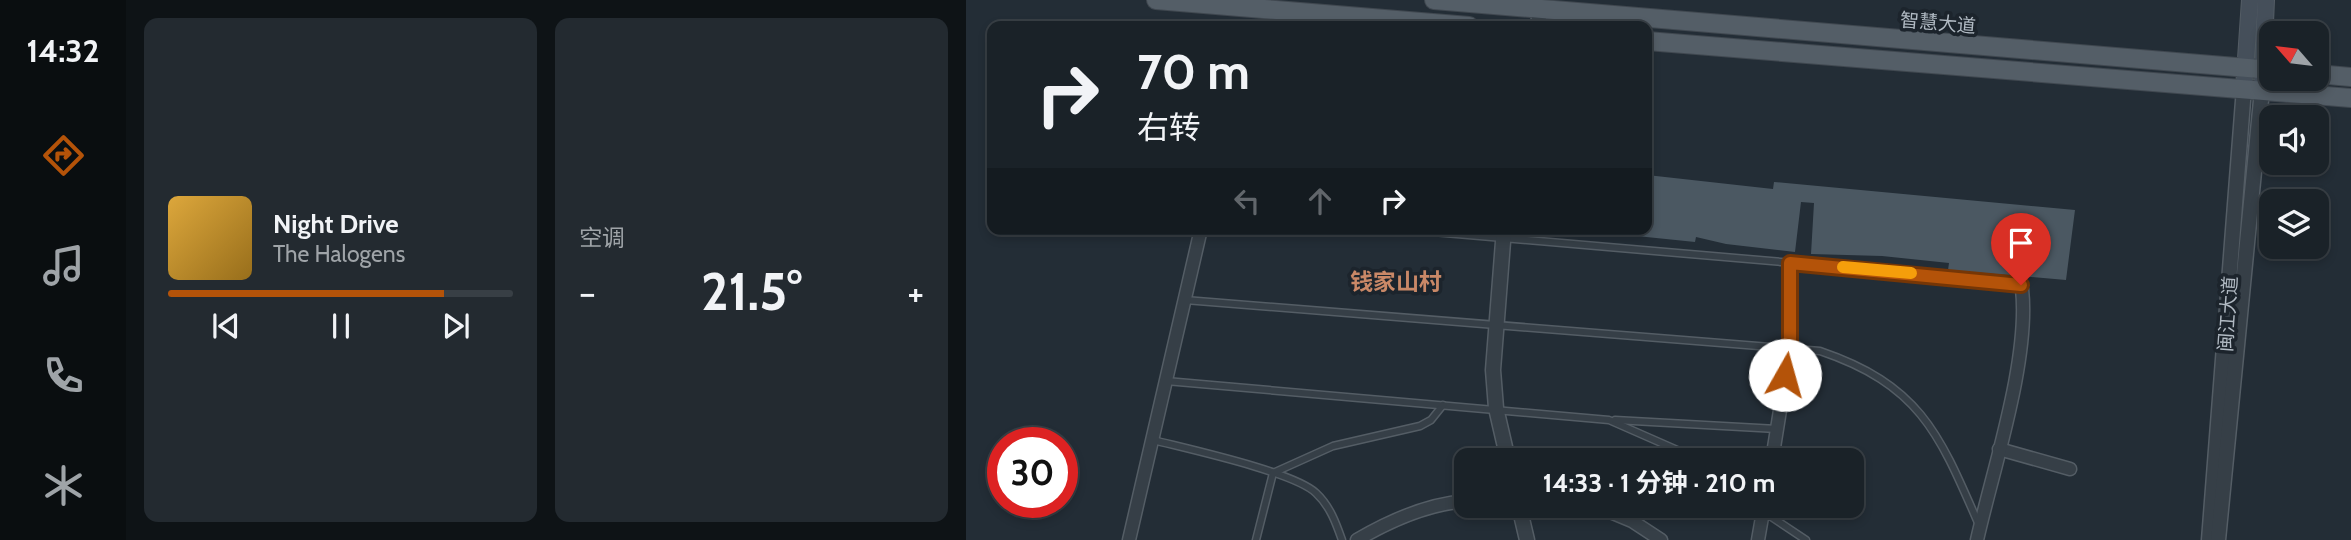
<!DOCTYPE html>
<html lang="zh">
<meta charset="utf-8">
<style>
:root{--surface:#1a2228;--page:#232a30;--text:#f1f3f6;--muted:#9fa4a8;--line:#383f45;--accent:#b45309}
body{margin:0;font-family:Cabin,"Noto Sans SC",sans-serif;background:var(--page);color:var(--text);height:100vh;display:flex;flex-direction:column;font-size:26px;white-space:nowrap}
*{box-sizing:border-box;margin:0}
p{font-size:23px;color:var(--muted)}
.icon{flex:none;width:38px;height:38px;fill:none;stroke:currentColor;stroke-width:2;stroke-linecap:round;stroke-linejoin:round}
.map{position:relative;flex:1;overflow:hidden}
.drawer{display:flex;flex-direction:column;gap:18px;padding:18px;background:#0e1316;width:840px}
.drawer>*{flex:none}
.hud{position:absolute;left:21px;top:21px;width:665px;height:214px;border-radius:14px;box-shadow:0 4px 10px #0003,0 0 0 2px var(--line);background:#1a2228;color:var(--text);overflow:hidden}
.needle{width:46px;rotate:298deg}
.fabs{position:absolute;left:1293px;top:21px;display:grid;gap:14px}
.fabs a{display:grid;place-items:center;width:70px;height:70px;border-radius:14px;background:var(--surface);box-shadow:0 4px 10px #0003,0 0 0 2px var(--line);font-size:35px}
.speed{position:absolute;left:21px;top:427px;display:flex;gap:14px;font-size:35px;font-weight:700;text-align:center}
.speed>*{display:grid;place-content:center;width:91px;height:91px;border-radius:50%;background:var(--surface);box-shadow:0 4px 10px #0003,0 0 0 2px var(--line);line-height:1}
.speed .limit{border:10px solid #d22;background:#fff;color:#111}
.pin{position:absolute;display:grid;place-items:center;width:60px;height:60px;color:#fff;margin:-72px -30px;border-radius:50% 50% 50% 0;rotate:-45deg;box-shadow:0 0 7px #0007}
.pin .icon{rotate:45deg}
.me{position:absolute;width:77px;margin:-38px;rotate:7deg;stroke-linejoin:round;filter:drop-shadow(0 0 5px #0008)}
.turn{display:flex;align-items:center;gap:24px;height:147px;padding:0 35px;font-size:32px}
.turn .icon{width:91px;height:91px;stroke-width:2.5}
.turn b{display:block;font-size:49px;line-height:60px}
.lanes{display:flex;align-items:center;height:66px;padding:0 35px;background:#0003;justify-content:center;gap:35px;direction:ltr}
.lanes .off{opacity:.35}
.big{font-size:52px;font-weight:700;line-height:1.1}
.drawer .tile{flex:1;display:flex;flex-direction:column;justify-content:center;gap:10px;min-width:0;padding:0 24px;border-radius:14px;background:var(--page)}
.song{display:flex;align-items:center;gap:21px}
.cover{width:84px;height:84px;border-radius:10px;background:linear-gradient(135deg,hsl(40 70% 55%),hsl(40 70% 35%))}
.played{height:7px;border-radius:4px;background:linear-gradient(90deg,var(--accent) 80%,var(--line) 80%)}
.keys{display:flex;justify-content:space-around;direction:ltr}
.heat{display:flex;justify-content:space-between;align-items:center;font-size:38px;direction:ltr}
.drawer .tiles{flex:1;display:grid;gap:18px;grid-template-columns:repeat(2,1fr)}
.trip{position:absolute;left:488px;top:448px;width:410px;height:70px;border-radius:14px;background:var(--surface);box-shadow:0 4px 10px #0003,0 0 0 2px var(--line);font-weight:700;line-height:70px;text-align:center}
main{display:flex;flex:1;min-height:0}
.menu{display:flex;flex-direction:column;width:126px;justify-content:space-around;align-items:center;background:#0a0e10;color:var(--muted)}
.menu .icon{width:49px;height:49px}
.menu .current{color:var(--accent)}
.menu b{font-size:32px;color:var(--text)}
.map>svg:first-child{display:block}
</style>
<main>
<nav class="menu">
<b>14:32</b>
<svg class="icon current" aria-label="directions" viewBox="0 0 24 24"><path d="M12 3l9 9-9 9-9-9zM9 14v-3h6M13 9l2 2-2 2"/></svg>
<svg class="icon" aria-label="music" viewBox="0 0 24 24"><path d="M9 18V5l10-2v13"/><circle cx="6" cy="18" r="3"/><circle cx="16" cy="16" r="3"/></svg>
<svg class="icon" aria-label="phone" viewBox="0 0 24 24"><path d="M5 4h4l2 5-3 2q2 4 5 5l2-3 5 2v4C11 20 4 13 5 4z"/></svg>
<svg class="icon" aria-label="climate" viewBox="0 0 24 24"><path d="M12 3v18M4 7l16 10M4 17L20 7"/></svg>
</nav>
<section class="drawer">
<div class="tiles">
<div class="tile">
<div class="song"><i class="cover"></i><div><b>Night Drive</b><p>The Halogens</p></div></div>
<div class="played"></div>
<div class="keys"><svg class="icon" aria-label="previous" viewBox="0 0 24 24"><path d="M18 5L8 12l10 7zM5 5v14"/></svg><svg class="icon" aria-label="pause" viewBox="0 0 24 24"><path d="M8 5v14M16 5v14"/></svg><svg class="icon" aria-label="next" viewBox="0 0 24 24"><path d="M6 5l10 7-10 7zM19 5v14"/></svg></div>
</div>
<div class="tile"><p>空调</p>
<div class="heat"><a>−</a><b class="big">21.5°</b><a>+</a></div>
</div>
</div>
</section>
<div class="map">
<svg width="1385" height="540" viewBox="0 0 1385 540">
<rect width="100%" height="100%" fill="#232d36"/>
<polygon fill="#4b5862" points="681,175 807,189 808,182 1109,210 1100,280 982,270 983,263 916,256 845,254 848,203 835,202 829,252 760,244 730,237 729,242 661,235 662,229 681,229"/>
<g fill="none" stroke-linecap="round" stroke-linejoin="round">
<defs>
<g id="service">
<polyline points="432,229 1049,282 1056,289"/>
<path d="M219 300 854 351C954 385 973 433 1013 525"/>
<polyline points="200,381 643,420 734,460"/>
<polyline points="649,420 811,429"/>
<path d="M187 440C222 449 328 472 350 493 364 506 370 523 376 540"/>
<polyline points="789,506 840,540"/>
<polyline points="290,540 307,473 367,446 454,426 465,420 477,405"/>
</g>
<g id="minor">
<polyline points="1033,449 1104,469"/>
<polyline points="806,460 824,348 824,263"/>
<polyline points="630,506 666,521 695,540"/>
<polyline points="163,540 235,229"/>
<path d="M391 540C425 520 461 504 500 501"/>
<polyline points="792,540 798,506"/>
<path d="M1011 540C1027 469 1064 359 1056 289"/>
</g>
<g id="tertiary">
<polyline points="572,26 574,9"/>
<polyline points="538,229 527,370 530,408 542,460"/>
<polyline points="553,506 561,540"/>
<polyline points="1243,540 1278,88"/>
<polyline points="1252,540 1296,90"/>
</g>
<g id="secondary">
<polyline points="1278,88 1284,0"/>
<polyline points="1296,90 1300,0"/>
</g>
<g id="primary">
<polyline points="190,0 503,26"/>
<polyline points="468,0 1306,70"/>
<polyline points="681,41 1385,98"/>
<polyline points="1351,74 1385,77"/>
</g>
</defs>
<use href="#service" stroke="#545d65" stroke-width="9"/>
<use href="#minor" stroke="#545d65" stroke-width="15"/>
<use href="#tertiary" stroke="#545d65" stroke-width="17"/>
<use href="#secondary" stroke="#545d65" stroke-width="18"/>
<use href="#primary" stroke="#404850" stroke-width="20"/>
<use href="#service" stroke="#363f47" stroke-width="6"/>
<use href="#minor" stroke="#363f47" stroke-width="12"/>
<use href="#tertiary" stroke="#363f47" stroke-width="14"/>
<use href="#secondary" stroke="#454f5a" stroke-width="16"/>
<use href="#primary" stroke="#545e67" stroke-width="18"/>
</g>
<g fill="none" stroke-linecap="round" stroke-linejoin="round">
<defs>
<polyline id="route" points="819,375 824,348 824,263 1055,285"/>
</defs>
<use href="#route" stroke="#753606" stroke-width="18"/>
<use href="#route" stroke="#b45309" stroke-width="12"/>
<polyline stroke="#f59e0b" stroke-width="12" points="877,267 945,273"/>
</g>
<g text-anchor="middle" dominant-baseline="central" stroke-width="7" stroke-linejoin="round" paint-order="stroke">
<g font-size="19" fill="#b1bac3" stroke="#1c242c">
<text transform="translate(972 23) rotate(5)">智慧大道</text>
<text transform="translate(1262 314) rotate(-86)">闽江大道</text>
</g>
<g font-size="23" font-weight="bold" fill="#c98867" stroke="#1c242c">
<text x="430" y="282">钱家山村</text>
</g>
</g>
</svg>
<div class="fabs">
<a><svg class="needle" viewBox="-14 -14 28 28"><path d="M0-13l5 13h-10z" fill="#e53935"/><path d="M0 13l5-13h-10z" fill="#9fa4a8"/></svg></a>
<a><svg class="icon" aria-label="sound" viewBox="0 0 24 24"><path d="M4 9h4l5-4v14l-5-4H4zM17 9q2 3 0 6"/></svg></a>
<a><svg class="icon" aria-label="layers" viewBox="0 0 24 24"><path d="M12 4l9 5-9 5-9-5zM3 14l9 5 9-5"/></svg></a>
</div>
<div class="speed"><div class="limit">30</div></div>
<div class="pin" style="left:1055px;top:285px;background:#d93025"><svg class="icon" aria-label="arrive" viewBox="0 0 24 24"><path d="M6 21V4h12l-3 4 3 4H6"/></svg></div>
<svg class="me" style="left:819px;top:375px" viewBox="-20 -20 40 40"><circle r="19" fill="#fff"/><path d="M0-13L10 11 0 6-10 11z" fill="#b45309"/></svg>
<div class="trip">14:33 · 1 分钟 · 210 m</div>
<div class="hud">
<div class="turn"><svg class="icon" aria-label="right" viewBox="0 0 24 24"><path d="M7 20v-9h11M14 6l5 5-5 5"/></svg><div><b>70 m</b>右转</div></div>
<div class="lanes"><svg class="icon off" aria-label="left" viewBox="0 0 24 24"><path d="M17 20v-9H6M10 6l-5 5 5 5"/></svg><svg class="icon off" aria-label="ahead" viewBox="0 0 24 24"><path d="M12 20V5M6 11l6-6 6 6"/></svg><svg class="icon" aria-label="right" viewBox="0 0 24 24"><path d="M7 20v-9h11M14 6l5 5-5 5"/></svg></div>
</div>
</div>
</main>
